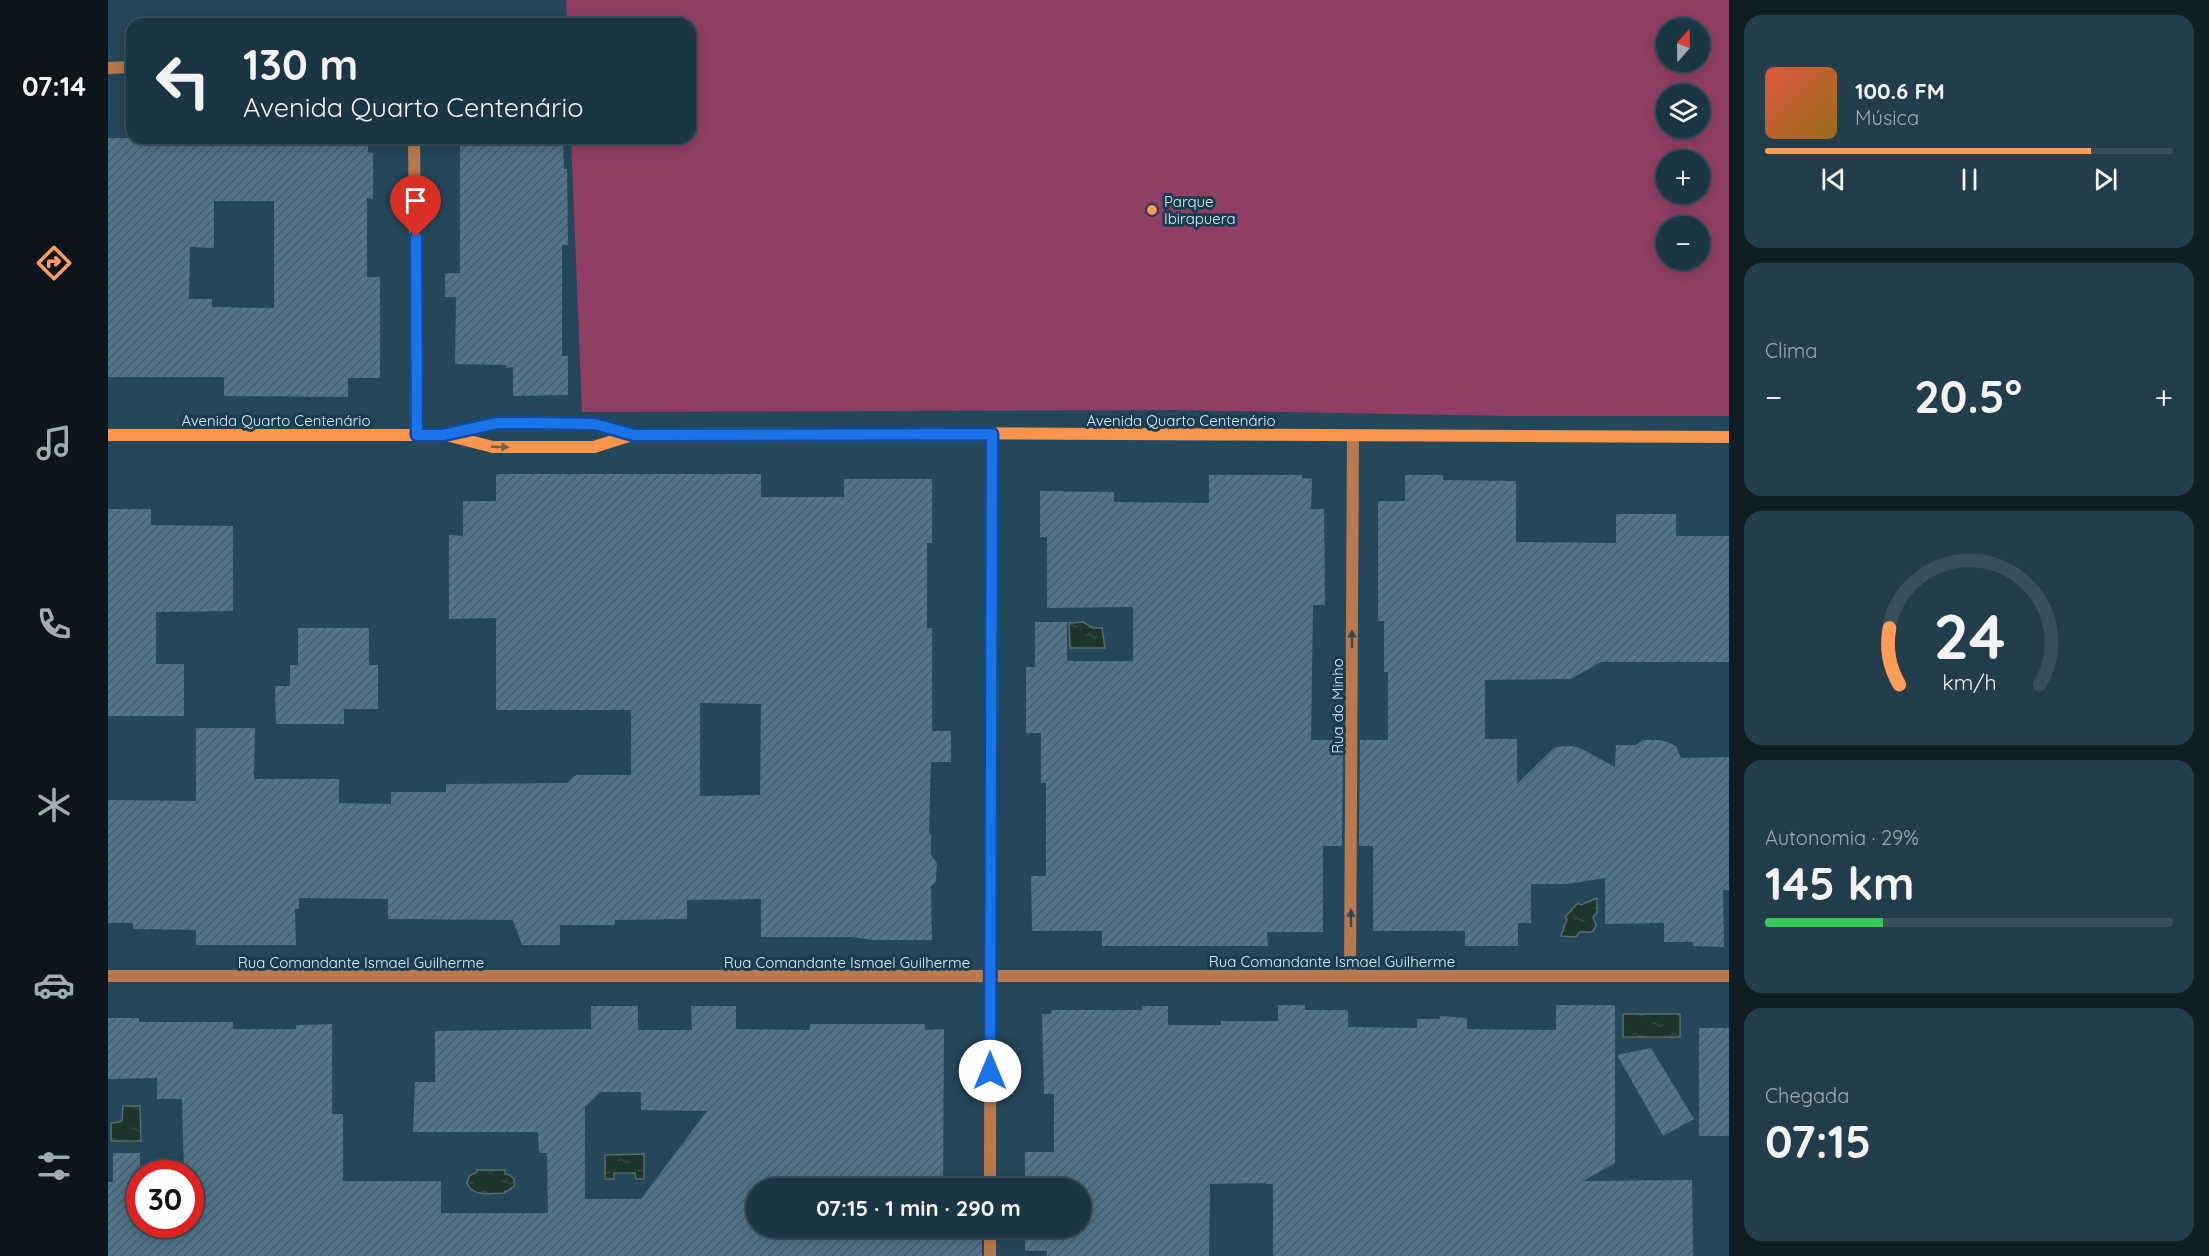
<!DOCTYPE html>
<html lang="pt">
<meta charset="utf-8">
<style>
:root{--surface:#1b3543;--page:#243d4a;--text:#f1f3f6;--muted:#a0abb2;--line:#39505c;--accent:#fe9c58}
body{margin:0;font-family:Quicksand,sans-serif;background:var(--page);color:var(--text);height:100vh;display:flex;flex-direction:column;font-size:22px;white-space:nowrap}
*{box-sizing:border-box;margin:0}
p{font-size:20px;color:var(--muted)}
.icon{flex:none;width:33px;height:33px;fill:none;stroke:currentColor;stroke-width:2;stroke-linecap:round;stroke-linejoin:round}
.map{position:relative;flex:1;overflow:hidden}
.panel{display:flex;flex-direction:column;gap:15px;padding:15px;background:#0f1d25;width:480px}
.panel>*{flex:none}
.top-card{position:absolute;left:18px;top:18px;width:570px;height:126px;border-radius:18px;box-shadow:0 3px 15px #0003,0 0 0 2px var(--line);background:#1b3543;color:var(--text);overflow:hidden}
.needle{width:39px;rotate:20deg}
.controls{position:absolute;left:1548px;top:18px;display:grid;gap:12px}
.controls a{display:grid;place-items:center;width:54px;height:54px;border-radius:50%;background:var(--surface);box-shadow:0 3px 15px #0003,0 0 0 2px var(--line);font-size:30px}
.speed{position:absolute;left:18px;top:1160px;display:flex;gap:12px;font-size:30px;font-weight:700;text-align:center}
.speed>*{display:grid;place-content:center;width:78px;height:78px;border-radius:50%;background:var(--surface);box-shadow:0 3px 15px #0003,0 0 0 2px var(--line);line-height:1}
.speed .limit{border:9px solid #d22;background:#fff;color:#111}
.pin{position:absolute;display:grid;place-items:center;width:51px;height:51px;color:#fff;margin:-62px -26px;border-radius:50% 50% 50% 0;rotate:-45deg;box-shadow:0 0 6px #0007}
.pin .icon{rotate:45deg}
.me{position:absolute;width:66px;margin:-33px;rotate:0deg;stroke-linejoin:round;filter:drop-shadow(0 0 4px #0008)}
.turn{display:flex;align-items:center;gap:21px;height:126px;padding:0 18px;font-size:27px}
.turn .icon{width:78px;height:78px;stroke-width:2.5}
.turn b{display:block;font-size:42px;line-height:51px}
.big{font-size:45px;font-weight:700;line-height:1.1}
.panel .tile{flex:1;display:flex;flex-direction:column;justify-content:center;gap:9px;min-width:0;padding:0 21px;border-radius:18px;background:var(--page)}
.panel .dial{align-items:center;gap:0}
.dial svg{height:156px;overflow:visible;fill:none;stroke:var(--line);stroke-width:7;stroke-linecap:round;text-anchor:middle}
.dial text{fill:var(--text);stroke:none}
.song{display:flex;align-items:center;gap:18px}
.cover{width:72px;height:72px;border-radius:9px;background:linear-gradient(135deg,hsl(10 70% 55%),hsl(40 70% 35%))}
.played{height:6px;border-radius:3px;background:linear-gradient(90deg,var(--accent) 80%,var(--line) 80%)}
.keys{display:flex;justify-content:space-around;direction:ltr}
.heat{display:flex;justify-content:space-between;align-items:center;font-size:33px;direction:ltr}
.charge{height:9px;border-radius:4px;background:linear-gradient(90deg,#34c759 29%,var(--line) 0)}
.trip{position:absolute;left:638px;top:1178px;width:345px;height:60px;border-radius:30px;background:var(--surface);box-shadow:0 3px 15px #0003,0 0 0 2px var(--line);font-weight:700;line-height:60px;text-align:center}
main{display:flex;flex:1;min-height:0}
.tabs{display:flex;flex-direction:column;width:108px;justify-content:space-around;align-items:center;background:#0b151b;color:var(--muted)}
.tabs .icon{width:42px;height:42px}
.tabs .on{color:var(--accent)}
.tabs b{font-size:27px;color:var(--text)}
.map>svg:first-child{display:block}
</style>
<main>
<nav class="tabs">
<b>07:14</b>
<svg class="icon on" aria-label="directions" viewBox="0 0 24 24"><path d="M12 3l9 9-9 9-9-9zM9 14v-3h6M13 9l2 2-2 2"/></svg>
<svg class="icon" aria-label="music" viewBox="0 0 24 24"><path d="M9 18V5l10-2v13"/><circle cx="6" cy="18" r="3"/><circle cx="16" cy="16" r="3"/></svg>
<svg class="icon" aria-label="phone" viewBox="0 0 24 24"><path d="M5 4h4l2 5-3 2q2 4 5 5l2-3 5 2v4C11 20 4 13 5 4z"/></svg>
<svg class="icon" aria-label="climate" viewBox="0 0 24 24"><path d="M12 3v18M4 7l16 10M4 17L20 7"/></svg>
<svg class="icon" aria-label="car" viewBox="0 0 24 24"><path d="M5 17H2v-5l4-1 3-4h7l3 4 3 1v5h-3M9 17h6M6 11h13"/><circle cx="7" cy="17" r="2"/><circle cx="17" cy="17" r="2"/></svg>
<svg class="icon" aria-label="filters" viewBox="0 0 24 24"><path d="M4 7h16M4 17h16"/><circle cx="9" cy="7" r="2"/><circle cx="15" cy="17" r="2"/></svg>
</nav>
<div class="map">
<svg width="1621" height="1256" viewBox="0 0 1621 1256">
<defs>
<pattern id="water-ripples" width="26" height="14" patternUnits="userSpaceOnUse" patternTransform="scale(1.5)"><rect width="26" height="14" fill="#1e352e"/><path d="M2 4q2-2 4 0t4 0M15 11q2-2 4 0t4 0" fill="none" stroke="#334943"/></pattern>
<pattern id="building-hatch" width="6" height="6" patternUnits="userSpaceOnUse" patternTransform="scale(1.5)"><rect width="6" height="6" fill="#517589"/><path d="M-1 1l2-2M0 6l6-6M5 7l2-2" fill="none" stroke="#4a5e6a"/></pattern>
</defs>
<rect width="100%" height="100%" fill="#244759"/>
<path fill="#903e64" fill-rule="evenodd" d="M458 0H1621V416H1402L1064 410 474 412 463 138H582V24H459ZM1558 28H1592V62H1558ZM1558 94H1592V128H1558ZM1558 160H1592V194H1558ZM1558 226H1592V260H1558Z"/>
<g fill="url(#water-ripples)" stroke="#576c6b" stroke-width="1.5">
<polygon points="975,622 985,628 994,628 997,648 962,648 961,623"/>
<path d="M1489 898V913L1485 917 1488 925C1485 936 1479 931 1472 932L1468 937 1453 936 1459 919 1457 917 1470 903 1473 905Z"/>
<rect x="1515" y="1014" width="57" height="23"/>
<polygon points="15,1106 32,1106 33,1141 3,1141 3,1123 11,1122 14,1120"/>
<polygon points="536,1154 536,1179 528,1179 527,1173 506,1173 506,1179 497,1179 497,1155"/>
<path d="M369 1170H397V1174C404 1175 408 1179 406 1186L400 1191H397V1193C382 1193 365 1198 359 1183L361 1176 369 1172Z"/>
</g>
<g fill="url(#building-hatch)" fill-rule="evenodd">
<path d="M0 138H260V152L265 153V199L259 198V277H272V378H240V397L116 396V377H0ZM106 201H166V308L104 307V299H81L82 247 106 248Z"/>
<polygon points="352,138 455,138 456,169 459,169 460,245 454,245 454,356 460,356 460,395 405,396 405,367 398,368 398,365 347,364 348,297 337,297 337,273 352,273"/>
<path d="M388 474H653V497H736V479H824V543H819V628H824V731H843V762H823L821 833H823V855L829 863 828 881 823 887 824 940H764L744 937H653V899L579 900V919L507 920V925H452V945H414L405 920 280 919V899L191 898V909H187L188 945H88V930L25 929V923H0V800L88 801V728H147L146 779H231V803L283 804V792H338V784L459 783 468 775H523V710H388V618L341 619V535L355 536V501H388ZM592 703 653 704 652 795 592 796Z"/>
<polygon points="1101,475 1194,475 1194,478 1204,479 1203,509 1216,509 1217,605 1205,605 1203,740 1235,740 1234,846 1215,846 1215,932 1159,932 1160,946 994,946 994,931 924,931 923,876 938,876 938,783 933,783 933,733 918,733 918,667 927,667 927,622 959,622 959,661 1025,661 1025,607 939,608 939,537 932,537 932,491 1006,492 1006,502 1101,503"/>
<polygon points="1297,475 1335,475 1335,480 1408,481 1408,542 1508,543 1508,514 1568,514 1568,536 1621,536 1621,662 1493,662 1463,679 1377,680 1377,739 1409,739 1409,784 1447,747 1464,746 1474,749 1507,767 1508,745 1528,745 1535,740 1552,740 1562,743 1568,746 1573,758 1621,757 1621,890 1615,890 1616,947 1585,946 1585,942 1556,942 1556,923 1497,924 1497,878 1460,884 1423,884 1423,923 1410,923 1410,946 1357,946 1357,931 1265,931 1265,846 1251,846 1252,740 1280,740 1280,672 1276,672 1276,621 1270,621 1270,501 1297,501"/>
<polygon points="0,509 43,509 43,525 125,526 125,611 48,612 48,664 76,664 76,716 0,716"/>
<polygon points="190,628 261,628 261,665 270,665 270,709 236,709 236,724 168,724 167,686 182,686 182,665 190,665"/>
<polygon points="1170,1005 1197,1005 1197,1010 1240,1010 1240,1027 1309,1028 1309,1019 1332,1019 1332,1016 1359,1018 1359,1029 1448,1030 1448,1005 1507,1005 1507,1163 1475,1181 1584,1180 1585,1256 1165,1256 1165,1184 1158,1184 1158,1183 1102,1184 1101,1256 939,1256 939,1251 917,1251 917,1227 972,1227 972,1188 917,1188 917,1152 946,1152 946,1094 936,1094 934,1014 943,1014 944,1010 1034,1010 1034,1006 1060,1006 1060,1025 1113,1025 1113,1021 1170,1021"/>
<path d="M483 1006H530V1030H584L583 1006H628V1029L702 1030V1024H817V1030L836 1029 835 1188H648V1227H835L836 1231 874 1232V1256H0V1182H5V1153H32V1224H82V1173H76L74 1099H49V1078L0 1079V1018H31V1022H125V1029H188V1025L224 1024V1114H235V1181H333V1213H440L439 1153H431L430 1132H305L307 1082H327V1031L483 1029ZM493 1092H533V1110L599 1111 533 1199H477V1107Z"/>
<rect x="1591" y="1028" width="30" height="108"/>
<polygon points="1543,1048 1586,1119 1555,1136 1509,1055"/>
</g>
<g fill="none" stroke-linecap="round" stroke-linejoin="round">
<g stroke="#b8794e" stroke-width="12">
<polyline points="0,68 24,67"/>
<polyline points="306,138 309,435"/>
<polyline points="0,976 1621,976"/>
<polyline points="1242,976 1245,436"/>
<polyline points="882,1188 883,434"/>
<polyline points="882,1227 882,1256"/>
</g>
<g stroke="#fa954d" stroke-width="12">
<polyline points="0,435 335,435 389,423 423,423 487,424 526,434 810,433 1621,437"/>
<polyline points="338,435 385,447 486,447 524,435"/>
</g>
</g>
<defs><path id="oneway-solid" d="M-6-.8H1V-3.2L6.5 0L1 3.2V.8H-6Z" transform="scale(1.5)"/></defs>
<use fill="#73604e" href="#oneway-solid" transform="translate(392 447) rotate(2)"/>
<g fill="#39484e">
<use href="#oneway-solid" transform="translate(1244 639) rotate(-90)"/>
<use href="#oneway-solid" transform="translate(1243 918) rotate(-90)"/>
</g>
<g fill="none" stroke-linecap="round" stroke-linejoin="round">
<defs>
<polyline id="route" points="308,237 309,435 335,435 389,423 423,423 487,424 526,435 884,434 882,1071"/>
</defs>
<use href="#route" stroke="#114b97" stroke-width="15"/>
<use href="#route" stroke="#1a73e8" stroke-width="10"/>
</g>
<circle fill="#fe9c58" stroke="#193c4e" stroke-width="2" cx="1044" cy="210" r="6"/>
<g text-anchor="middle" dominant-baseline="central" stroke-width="6" stroke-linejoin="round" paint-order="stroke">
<g font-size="15" fill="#dbeefa" stroke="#193c4e" text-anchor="start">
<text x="1056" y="201">Parque<tspan x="1056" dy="17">Ibirapuera</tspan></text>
</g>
<g font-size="15" fill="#dbeefa" stroke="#193c4e">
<text x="168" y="420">Avenida Quarto Centenário</text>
<text x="1073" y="420">Avenida Quarto Centenário</text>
<text transform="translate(1229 706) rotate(-90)">Rua do Minho</text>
<text x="1224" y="961">Rua Comandante Ismael Guilherme</text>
<text x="253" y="962">Rua Comandante Ismael Guilherme</text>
<text x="739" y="962">Rua Comandante Ismael Guilherme</text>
</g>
</g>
</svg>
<div class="controls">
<a><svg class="needle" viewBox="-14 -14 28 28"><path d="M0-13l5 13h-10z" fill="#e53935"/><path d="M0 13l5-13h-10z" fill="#a0abb2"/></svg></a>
<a><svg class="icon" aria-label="layers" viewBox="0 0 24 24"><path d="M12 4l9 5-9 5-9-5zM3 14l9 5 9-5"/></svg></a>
<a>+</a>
<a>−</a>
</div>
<div class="speed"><div class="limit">30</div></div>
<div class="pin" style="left:308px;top:237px;background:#d93025"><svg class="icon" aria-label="arrive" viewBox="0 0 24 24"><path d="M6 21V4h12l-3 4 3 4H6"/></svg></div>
<svg class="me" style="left:882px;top:1071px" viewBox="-20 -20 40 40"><circle r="19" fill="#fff"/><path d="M0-13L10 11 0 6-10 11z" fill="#1a73e8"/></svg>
<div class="trip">07:15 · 1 min · 290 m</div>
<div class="top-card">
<div class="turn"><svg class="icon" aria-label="left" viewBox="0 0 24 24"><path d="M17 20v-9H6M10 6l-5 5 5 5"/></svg><div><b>130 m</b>Avenida Quarto Centenário</div></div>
</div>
</div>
<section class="panel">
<div class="tile">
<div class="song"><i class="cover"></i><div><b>100.6 FM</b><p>Música</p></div></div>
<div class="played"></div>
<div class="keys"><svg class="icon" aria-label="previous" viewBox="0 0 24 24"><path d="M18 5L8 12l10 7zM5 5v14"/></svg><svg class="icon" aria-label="pause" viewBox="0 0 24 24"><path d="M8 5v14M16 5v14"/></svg><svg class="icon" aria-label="next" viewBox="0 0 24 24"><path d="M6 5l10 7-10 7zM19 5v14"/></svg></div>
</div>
<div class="tile"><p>Clima</p>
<div class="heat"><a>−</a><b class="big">20.5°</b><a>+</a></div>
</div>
<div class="tile dial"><svg viewBox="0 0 100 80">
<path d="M14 69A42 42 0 1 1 86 69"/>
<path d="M14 69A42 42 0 0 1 9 40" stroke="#fe9c58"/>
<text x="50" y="56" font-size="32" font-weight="700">24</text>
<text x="50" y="72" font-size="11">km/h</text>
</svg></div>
<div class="tile"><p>Autonomia · 29%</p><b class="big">145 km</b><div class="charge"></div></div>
<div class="tile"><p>Chegada</p><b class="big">07:15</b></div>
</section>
</main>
